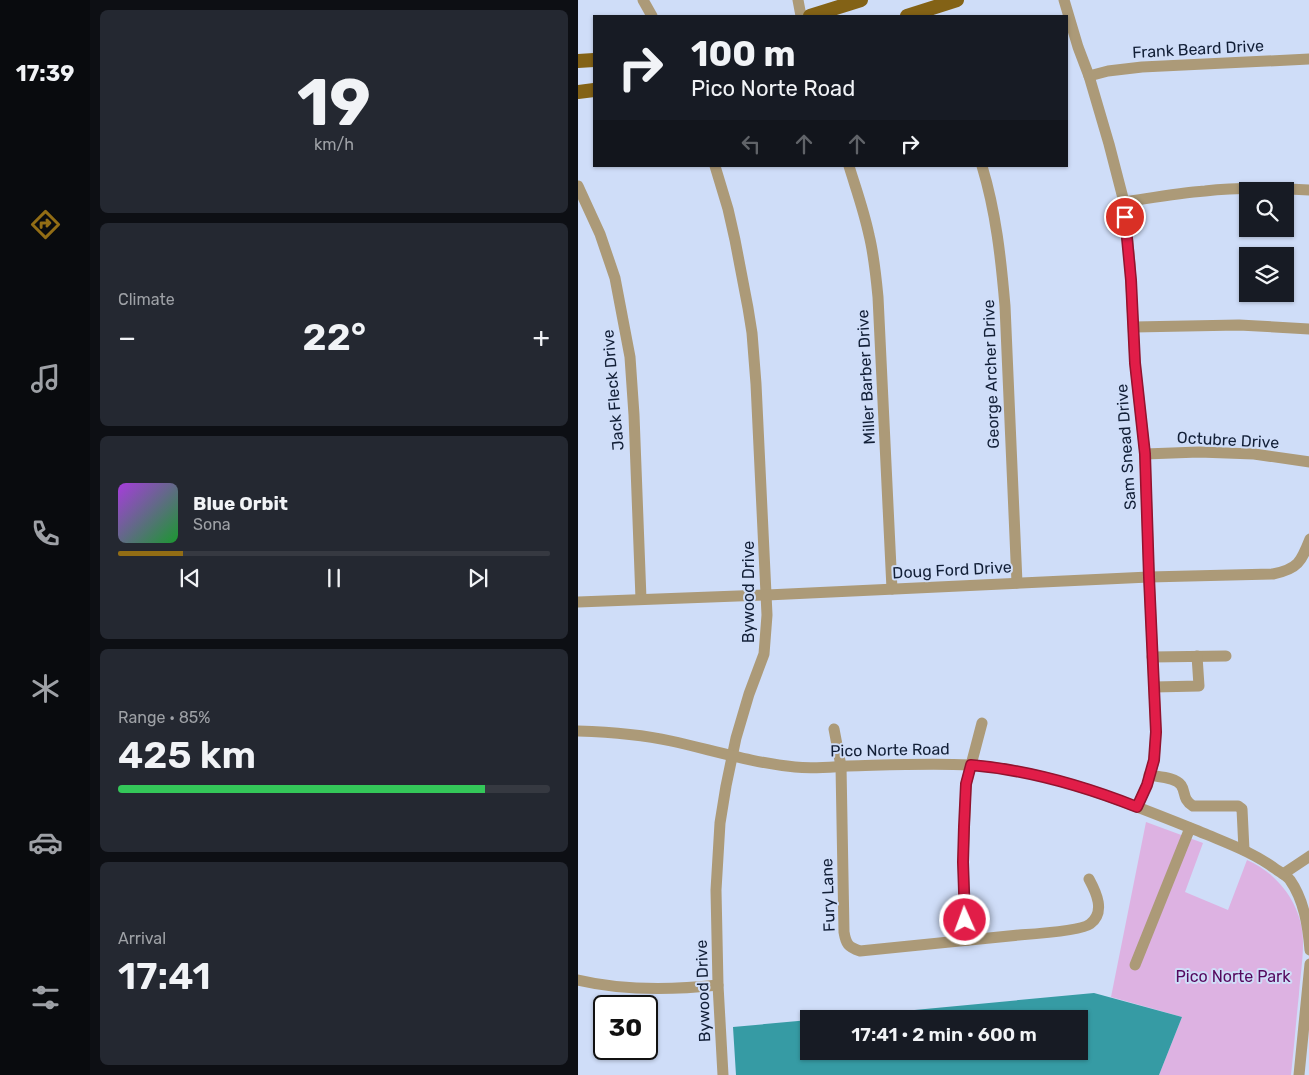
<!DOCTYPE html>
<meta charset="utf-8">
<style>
:root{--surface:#171b24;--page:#242831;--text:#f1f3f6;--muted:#9ea1a6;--line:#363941;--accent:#926d15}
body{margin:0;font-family:Rubik,sans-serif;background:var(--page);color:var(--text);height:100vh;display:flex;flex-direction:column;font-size:19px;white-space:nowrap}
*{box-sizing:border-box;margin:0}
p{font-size:16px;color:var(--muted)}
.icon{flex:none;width:28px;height:28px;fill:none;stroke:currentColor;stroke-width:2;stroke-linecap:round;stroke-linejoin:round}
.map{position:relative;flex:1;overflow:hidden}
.panel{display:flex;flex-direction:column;gap:10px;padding:10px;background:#0d0f14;width:488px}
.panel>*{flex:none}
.top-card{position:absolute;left:15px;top:15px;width:475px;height:152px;border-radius:0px;box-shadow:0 1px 4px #0004;background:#171b24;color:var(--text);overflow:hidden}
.buttons{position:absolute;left:661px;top:182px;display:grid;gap:10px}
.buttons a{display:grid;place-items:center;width:55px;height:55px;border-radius:0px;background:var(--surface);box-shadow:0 1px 4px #0004;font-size:25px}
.speed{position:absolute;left:15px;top:995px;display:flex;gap:10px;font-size:25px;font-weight:700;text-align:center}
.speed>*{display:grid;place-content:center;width:65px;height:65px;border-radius:50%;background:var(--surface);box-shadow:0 1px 4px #0004;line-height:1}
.speed .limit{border:2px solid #111;border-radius:8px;background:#fff;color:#111}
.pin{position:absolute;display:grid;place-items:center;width:42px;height:42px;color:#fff;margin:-21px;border:2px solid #fff;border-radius:50%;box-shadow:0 1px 5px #0007}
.me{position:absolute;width:55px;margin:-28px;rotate:358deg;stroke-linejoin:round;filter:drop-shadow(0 0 4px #0008)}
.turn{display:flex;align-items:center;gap:18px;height:105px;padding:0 15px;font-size:22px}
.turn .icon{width:65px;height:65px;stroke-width:2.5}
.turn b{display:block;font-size:35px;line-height:42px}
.lanes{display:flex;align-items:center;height:48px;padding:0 15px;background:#0003;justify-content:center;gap:25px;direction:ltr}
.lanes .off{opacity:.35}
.big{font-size:38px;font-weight:600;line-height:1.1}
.panel .card{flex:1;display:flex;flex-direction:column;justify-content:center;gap:8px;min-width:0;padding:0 18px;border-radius:8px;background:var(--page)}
.panel .dial{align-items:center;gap:0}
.dial b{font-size:65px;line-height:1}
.song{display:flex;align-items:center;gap:15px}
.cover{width:60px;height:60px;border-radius:8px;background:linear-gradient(135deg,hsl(280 70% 55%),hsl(130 70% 35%))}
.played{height:5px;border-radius:2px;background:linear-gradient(90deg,var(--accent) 15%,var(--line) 15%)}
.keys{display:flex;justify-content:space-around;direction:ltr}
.heat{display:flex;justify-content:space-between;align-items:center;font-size:28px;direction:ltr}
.charge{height:8px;border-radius:4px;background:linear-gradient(90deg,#34c759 85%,var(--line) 0)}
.trip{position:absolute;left:222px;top:1010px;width:288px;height:50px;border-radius:0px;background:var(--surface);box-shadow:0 1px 4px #0004;font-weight:600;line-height:50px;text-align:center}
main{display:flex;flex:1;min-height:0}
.menu{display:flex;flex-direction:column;width:90px;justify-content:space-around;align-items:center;background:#090b0e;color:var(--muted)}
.menu .icon{width:35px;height:35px}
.menu .selected{color:var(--accent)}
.menu b{font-size:22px;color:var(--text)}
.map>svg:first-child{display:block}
</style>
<main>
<nav class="menu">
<b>17:39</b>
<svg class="icon selected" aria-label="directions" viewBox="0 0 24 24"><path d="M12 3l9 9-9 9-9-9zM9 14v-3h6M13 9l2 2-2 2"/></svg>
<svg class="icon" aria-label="music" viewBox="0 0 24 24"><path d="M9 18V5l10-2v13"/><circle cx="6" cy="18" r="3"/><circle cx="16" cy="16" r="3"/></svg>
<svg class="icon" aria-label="phone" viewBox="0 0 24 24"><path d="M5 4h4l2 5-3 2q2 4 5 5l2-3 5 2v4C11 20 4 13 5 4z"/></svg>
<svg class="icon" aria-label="climate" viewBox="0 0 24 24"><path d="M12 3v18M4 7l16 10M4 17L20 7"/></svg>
<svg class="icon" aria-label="car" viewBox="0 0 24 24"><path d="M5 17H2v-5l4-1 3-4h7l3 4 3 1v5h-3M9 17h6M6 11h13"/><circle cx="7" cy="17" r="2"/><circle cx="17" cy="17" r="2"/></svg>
<svg class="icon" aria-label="filters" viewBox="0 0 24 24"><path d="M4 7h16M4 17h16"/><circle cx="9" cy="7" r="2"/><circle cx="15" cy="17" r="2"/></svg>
</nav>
<section class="panel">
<div class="card dial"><b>19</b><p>km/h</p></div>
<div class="card"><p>Climate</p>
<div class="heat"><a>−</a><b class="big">22°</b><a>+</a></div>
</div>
<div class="card">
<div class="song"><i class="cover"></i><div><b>Blue Orbit</b><p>Sona</p></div></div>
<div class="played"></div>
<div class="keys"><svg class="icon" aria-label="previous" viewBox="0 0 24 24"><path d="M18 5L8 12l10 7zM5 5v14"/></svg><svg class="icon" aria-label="pause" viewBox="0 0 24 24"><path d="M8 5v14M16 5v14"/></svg><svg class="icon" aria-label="next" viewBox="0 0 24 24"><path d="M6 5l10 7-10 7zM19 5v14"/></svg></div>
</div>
<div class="card"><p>Range · 85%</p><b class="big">425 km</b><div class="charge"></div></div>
<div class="card"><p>Arrival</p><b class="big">17:41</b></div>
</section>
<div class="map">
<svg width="732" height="1075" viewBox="0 0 732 1075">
<rect width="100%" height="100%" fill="#cfddf8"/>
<path fill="#ddb2e2" d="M568 822 625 843 607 892 650 910 669 860C702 874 726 908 725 944 725 961 722 978 721 994 718 1021 716 1048 713 1075H581L604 1017 533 997Z"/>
<polygon fill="#369ba4" points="516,993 604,1017 581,1075 158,1075 155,1027 231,1020 231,1051 501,1051 501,1019 241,1019"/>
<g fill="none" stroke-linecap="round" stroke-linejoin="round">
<g stroke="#ac9a78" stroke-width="11">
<polyline points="65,0 74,16"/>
<polyline points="220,0 223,16"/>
<polyline points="486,0 500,47 511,76 531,144 546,202 552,264 557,363 567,454 571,577 578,732 576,761 569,785 559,807"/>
<polyline points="511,76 530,71 564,67 732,59"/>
<polyline points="137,166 150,209 157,240 170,308 174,333 178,384 189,615 186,654 171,694 158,738 148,786 142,823 138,890 140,985 145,1075"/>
<path d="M271 166C278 189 286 211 291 235 296 255 298 276 300 297L314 589"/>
<path d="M404 166C418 212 423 259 427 306L439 583"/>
<polyline points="0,186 22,234 37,278 52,357 56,415 63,599"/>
<path d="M546 202C573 198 600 193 627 191 661 187 697 188 732 190"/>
<polyline points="556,327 661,325 732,329"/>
<polyline points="567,454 621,452 676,454 732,462"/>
<path d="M0 602 189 595 571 577 695 574C720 569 723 562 732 539"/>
<polyline points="574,657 648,656"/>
<polyline points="576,687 621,686 619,656"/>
<path d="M256 729 263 766 266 932C268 944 270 947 282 951 335 946 388 940 441 935 455 934 503 931 512 924 528 912 518 892 511 879"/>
<path d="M0 731C31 732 62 734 93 741 134 750 175 763 217 767 235 769 252 767 270 766 311 765 351 763 392 765 476 771 553 804 630 835 654 845 678 854 699 870 704 873 709 876 712 880 726 900 730 926 732 950"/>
<path d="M571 775C580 777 597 777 603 785 608 792 604 799 615 806H660L664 809 666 850"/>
<polyline points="705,874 732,856"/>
<polyline points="390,940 387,919 385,861 388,784 404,723"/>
<polyline points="557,965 612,828"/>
<path d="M0 980C46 991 94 990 140 985"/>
<polyline points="721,1075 732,964"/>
</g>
<g stroke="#836216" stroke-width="14">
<polyline points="232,16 283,0"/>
<polyline points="329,16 379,0"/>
<polyline points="0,61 16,60"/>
<polyline points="0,92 16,90"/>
</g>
</g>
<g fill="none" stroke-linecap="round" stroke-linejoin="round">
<defs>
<path id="route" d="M387 920 385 862 386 827 388 784 393 765C451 770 506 786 559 807L569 785 576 760 578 732 571 577 567 454 557 363 553 280 547 217"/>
</defs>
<use href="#route" stroke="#92132f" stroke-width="12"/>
<use href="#route" stroke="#e11d48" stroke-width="9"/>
</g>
<g text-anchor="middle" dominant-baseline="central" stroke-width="4" stroke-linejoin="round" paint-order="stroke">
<g font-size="16" fill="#121f37" stroke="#cfddf8">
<text transform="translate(620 49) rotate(-3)">Frank Beard Drive</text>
<text transform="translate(413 374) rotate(-92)">George Archer Drive</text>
<text transform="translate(288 377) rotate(-93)">Miller Barber Drive</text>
<text transform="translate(35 390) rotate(-95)">Jack Fleck Drive</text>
<text transform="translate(650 440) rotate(3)">Octubre Drive</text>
<text transform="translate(548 447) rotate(-94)">Sam Snead Drive</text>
<text transform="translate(374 570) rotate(-3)">Doug Ford Drive</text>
<text transform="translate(170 592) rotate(-90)">Bywood Drive</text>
<text transform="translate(312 750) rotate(-1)">Pico Norte Road</text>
<text transform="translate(250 895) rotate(-92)">Fury Lane</text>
<text transform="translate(125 991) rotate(-92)">Bywood Drive</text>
</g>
<g font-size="16" fill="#55095e" stroke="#cfddf8">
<text x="655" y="976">Pico Norte Park</text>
</g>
</g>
</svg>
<div class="buttons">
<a><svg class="icon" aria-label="search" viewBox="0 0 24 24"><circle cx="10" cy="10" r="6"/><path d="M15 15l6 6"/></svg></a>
<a><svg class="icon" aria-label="layers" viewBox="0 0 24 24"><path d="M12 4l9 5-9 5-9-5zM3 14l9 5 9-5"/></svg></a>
</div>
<div class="speed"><div class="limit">30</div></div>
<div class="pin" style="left:547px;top:217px;background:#d93025"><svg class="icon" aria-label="arrive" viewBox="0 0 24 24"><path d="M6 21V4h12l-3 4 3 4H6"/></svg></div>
<svg class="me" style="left:387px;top:920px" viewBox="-20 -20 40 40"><circle r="17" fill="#e11d48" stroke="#fff" stroke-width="3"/><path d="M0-11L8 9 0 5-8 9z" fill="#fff"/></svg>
<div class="trip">17:41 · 2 min · 600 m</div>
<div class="top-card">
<div class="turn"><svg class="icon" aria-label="right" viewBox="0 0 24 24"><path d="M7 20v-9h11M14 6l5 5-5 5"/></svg><div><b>100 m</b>Pico Norte Road</div></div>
<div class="lanes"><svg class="icon off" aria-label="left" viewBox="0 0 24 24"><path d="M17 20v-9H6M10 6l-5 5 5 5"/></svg><svg class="icon off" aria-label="ahead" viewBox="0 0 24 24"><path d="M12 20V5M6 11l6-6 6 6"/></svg><svg class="icon off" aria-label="ahead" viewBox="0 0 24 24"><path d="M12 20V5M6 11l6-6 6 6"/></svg><svg class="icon" aria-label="right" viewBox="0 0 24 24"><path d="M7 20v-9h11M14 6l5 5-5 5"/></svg></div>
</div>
</div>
</main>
